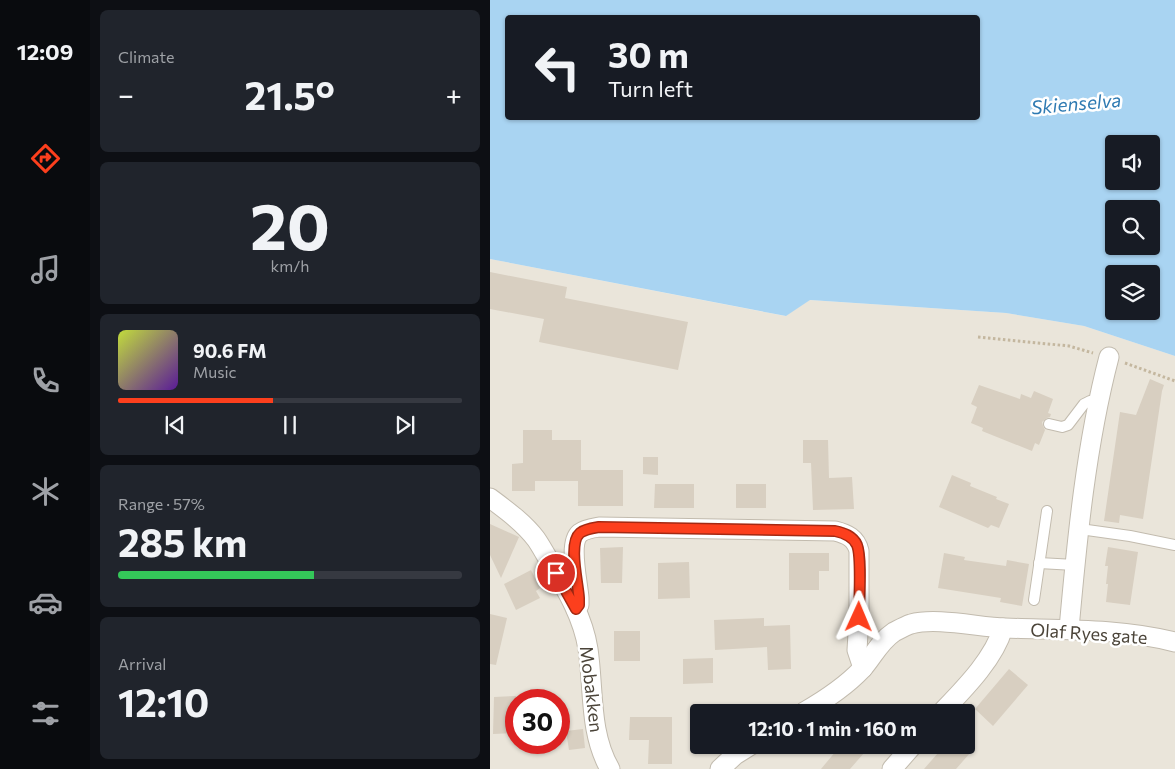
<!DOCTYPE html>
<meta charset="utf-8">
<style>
:root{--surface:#171b24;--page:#20242c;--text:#f1f3f6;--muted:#9ea1a6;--line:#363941;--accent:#fc3f1d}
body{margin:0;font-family:Commissioner,sans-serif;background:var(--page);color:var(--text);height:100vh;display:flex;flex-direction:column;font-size:19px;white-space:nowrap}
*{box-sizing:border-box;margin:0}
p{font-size:16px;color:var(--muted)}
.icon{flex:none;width:28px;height:28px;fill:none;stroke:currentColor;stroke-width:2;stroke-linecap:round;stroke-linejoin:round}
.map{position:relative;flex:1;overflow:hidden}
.drawer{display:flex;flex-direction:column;gap:10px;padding:10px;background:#0d0f14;width:400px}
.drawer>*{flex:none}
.hud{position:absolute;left:15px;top:15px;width:475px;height:105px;border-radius:5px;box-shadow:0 1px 4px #0004;background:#171b24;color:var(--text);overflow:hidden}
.fabs{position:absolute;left:615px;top:135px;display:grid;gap:10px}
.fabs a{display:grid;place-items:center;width:55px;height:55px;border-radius:5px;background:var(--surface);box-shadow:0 1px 4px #0004;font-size:25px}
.speed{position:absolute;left:15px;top:689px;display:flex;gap:10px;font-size:25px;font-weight:700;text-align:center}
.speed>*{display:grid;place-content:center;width:65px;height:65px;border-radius:50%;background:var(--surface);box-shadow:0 1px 4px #0004;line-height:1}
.speed .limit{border:8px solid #d22;background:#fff;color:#111}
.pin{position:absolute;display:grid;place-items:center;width:42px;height:42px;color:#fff;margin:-21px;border:2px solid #fff;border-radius:50%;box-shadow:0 1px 5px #0007}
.me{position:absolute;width:55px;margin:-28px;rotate:1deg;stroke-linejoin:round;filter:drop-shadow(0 0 4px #0008)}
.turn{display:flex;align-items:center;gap:18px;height:105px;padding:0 20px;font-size:22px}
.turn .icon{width:65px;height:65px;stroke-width:2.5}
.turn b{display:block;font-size:35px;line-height:42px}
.big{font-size:38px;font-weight:700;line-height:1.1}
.drawer .tile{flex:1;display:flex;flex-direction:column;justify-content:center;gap:8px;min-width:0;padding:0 18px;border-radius:8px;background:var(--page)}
.drawer .dial{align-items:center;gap:0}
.dial b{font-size:65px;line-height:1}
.song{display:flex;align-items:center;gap:15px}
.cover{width:60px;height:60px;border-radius:8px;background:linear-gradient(135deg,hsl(70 70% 55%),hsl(270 70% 35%))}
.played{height:5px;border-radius:2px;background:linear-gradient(90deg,var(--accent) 45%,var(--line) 45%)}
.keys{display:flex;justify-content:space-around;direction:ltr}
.heat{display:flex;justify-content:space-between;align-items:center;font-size:28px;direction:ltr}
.charge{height:8px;border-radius:4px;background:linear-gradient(90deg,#34c759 57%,var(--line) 0)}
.trip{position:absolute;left:200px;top:704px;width:285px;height:50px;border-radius:5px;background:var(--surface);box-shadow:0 1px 4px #0004;font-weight:700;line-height:50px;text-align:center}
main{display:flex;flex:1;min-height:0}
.dock{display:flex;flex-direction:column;width:90px;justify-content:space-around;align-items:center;background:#090b0e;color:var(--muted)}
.dock .icon{width:35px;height:35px}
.dock .current{color:var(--accent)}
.dock b{font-size:22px;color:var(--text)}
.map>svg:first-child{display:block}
</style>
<main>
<nav class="dock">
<b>12:09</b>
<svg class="icon current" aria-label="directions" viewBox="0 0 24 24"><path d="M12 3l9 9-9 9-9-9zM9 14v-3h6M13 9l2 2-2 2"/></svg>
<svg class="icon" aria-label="music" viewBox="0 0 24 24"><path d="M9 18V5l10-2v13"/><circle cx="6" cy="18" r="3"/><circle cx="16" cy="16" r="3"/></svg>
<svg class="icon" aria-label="phone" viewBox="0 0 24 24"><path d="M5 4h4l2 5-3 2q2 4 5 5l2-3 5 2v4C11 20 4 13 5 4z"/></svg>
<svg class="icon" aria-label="climate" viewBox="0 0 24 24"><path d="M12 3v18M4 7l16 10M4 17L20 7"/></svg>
<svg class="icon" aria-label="car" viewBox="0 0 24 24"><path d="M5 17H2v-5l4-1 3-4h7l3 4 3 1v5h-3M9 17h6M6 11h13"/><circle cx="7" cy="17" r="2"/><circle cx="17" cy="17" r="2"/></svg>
<svg class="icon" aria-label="filters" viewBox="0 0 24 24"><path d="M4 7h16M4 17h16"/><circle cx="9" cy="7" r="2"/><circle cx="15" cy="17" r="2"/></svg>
</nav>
<section class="drawer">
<div class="tile"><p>Climate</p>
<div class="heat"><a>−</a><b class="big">21.5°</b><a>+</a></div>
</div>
<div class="tile dial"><b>20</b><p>km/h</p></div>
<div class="tile">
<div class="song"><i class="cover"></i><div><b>90.6 FM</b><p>Music</p></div></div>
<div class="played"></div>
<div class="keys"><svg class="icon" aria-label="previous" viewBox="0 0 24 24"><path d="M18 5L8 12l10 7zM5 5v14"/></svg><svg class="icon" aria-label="pause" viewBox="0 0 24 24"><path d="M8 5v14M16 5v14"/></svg><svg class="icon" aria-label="next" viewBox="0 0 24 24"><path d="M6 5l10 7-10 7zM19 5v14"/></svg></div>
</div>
<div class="tile"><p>Range · 57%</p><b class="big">285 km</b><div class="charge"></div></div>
<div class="tile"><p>Arrival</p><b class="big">12:10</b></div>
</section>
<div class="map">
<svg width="685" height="769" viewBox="0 0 685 769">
<rect width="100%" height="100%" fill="#f6f3ec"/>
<path fill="#eae5da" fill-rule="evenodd" d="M0 259 295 316 319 300 516 313 594 326 685 356V769H0ZM26 700H69V742H26ZM209 712H476V745H209Z"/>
<path fill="#a9d4f2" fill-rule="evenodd" d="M0 0H685V356L594 326 516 313 320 300 296 316 0 259ZM18 18H488V118H18ZM624 144H661V181H624ZM624 209H661V246H624ZM624 274H661V311H624Z"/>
<g fill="#d8cfc1">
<polygon points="0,272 77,287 75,298 198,322 188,370 49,342 54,319 0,309"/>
<polygon points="660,379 674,385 672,391 653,519 630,515 629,523 614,521 630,412 646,415"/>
<polygon points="489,385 530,399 531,394 541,398 544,391 563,399 558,413 561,414 560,417 557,418 552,422 553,426 555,430 549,445 545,443 542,451 492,431 493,428 481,423 487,407 481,404"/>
<polygon points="33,430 62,430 62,440 91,440 91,470 133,470 133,506 88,506 88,481 45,481 45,491 22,491 22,464 33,463"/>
<polygon points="313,440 338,440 339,478 362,477 364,509 323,510 321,463 313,463"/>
<polygon points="153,457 168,457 168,475 153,474"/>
<polygon points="462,475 481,483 480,486 507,497 506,499 519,504 509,528 501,525 498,528 449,507"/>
<polygon points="165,484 204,484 204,508 164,508"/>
<rect x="246" y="484" width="30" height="24"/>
<polygon points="0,524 29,537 11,578 0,555"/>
<polygon points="133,547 132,583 111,583 110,548"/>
<polygon points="618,547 648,552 640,605 616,602 618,584 616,584 618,566 615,566"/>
<polygon points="299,553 339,553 339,571 329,571 329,590 299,590"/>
<polygon points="454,553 475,557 474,560 516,566 517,560 539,564 532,606 510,602 511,598 448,588"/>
<polygon points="199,562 200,598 168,599 168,563"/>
<polygon points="41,570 50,588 46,591 50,598 26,610 14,584"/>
<polygon points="0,614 17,618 6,665 0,664"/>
<polygon points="274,618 274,626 300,625 301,669 278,670 277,647 225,650 224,620"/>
<rect x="124" y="631" width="26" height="30"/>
<polygon points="223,658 223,683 193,684 193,659"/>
<polygon points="519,669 538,685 503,726 485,709"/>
<polygon points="26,696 26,733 3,734 4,697"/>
<polygon points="140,717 182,717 182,764 158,764 159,740 139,740"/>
<polygon points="93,729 95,748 79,750 76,731"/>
<polygon points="351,745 381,745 360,769 331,769"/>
<polygon points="455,745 470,745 480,753 466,769 434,769"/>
</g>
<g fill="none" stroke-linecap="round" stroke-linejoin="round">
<defs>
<g id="lane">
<polyline points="559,424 572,427 578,425 594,404 600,401 609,400"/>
<polyline points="590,529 640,536 685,545"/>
<polyline points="549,563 585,565"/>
<polyline points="544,600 557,511"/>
</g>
<g id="street">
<path d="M0 498C16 510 34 523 46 539 51 546 55 554 60 562 76 589 93 617 98 649 104 689 99 733 120 769"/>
<path d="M86 609 89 605V598C88 582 78 543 90 533 95 529 103 528 109 527L345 531C357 534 366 538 369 551V617L367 650 373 668"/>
<path d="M579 629C587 539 596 445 619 357"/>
<path d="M314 712C335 700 355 687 372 669 383 657 389 642 404 632 408 630 415 626 421 624 446 617 488 627 515 628 572 630 630 628 685 642"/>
<path d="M452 712C474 689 504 659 513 628"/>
<polyline points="230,769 245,755 261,745"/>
<polyline points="402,769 423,745"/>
</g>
</defs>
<use href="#lane" stroke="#c2bbae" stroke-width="12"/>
<use href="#street" stroke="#c2bbae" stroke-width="21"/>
<g stroke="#c4b79f" stroke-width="3" stroke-dasharray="2.5 2.5" stroke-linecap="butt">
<polyline points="488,337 579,346 603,353"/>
<polyline points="635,363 685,381"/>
</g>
<use href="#lane" stroke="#fff" stroke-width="10"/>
<use href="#street" stroke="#fff" stroke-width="19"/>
</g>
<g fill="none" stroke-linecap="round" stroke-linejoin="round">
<defs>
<path id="route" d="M66 573 86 609 89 605V598C88 582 78 543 90 533 95 529 103 528 109 527L345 531C354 533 363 536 367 545 372 557 369 602 369 617"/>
</defs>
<use href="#route" stroke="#a42913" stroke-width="12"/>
<use href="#route" stroke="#fc3f1d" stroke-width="9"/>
</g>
<g text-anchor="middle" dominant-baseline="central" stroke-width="5" stroke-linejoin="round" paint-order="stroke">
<g font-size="18" fill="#4b4439" stroke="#fff">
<text transform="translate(599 633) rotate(4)">Olaf Ryes gate</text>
<text transform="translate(102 689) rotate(83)">Mobakken</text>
</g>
<g font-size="19" font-style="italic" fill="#2e7ab2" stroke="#fff">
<text transform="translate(586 103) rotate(-5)">Skienselva</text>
</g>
</g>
</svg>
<div class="fabs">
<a><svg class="icon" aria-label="sound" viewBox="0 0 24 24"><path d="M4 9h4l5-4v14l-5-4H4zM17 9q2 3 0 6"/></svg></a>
<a><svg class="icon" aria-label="search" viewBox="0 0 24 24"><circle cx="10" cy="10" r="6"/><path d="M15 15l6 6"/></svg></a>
<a><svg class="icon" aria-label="layers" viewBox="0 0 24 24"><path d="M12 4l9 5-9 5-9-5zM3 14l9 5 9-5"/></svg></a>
</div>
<div class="speed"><div class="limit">30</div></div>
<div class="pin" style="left:66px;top:573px;background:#d93025"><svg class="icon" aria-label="arrive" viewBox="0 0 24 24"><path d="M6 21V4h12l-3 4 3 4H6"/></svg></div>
<svg class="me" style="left:369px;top:617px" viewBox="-20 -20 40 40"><path d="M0-17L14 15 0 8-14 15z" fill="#fc3f1d" stroke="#fff" stroke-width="4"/></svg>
<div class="trip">12:10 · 1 min · 160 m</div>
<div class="hud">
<div class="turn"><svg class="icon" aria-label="left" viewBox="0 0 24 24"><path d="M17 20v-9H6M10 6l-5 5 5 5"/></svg><div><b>30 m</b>Turn left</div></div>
</div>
</div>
</main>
